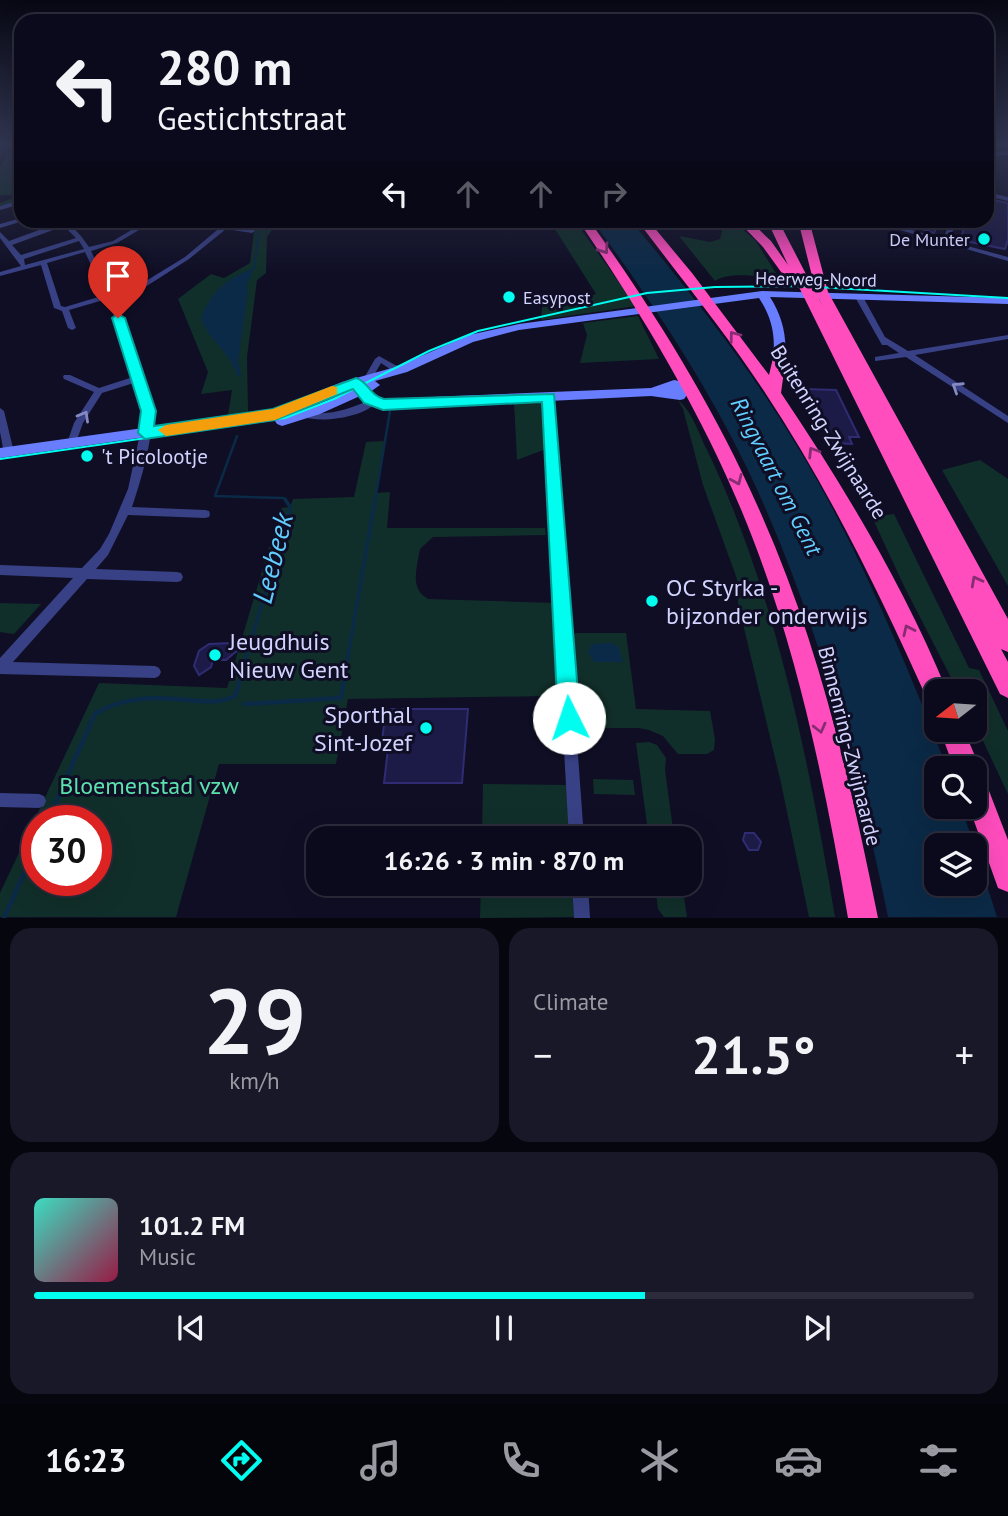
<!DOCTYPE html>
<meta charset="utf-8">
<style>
:root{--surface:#0b0a1c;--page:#191829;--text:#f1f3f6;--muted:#9a9aa3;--line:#2b2b3b;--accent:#00fdf0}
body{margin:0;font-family:"PT Sans",sans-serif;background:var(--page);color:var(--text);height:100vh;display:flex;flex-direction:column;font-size:26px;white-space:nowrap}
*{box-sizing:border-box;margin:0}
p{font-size:23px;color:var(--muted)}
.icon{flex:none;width:38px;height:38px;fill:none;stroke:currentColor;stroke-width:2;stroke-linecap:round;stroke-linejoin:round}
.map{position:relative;height:918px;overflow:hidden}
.drawer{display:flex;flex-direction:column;gap:10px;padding:10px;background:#06060f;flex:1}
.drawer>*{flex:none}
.top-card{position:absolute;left:14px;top:14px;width:980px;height:214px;border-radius:21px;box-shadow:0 7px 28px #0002,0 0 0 2px var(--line);background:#0b0a1c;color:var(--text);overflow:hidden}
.needle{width:46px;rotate:253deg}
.buttons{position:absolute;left:924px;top:679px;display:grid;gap:14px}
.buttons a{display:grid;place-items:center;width:63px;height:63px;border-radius:14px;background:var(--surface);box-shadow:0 7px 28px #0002,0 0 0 2px var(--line);font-size:35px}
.speed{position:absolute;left:21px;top:805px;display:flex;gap:14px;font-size:35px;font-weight:700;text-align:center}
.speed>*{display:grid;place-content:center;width:91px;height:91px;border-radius:50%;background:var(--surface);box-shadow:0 7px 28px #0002,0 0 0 2px var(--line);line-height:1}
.speed .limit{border:10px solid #d22;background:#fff;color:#111}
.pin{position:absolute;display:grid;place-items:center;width:60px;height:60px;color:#fff;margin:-72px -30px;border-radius:50% 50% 50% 0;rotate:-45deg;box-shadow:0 0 7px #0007}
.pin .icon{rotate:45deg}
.me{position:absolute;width:77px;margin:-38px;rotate:356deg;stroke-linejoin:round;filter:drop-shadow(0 0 5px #0008)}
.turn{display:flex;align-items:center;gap:24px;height:147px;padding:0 28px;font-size:32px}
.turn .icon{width:91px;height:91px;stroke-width:2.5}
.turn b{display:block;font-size:49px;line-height:60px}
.lanes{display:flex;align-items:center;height:66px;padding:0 28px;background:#0003;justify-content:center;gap:35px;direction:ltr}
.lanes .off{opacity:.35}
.big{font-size:52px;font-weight:700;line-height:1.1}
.drawer .widget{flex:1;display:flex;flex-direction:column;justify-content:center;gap:10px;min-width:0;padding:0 24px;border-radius:21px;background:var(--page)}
.drawer .dial{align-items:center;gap:0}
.dial b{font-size:91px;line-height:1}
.song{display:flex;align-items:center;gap:21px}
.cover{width:84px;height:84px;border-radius:10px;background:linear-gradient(135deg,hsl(170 70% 55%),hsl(340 70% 35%))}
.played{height:7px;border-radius:4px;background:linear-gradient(90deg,var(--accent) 65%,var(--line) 65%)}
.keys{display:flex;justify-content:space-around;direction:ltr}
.heat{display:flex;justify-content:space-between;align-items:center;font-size:38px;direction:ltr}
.drawer .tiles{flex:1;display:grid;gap:10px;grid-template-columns:1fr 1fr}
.widget:last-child{grid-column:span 2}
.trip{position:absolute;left:306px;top:826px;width:396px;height:70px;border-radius:21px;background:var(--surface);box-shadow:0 7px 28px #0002,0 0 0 2px var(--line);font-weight:700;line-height:70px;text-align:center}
.tabs{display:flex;height:112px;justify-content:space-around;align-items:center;background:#04040b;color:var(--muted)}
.tabs .icon{width:49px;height:49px}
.tabs .active{color:var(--accent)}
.tabs b{font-size:32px;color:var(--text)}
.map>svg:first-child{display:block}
</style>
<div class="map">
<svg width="1008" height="918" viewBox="0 0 1008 918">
<rect width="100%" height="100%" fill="#0f0e25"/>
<g fill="#112f2a" fill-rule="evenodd">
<polygon points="16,145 21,145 21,200 0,207 0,203 13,198 13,195 0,195 0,166"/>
<polygon points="267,221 278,221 267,237 266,273 257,280 247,357 248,412 228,415 232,390 201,394 208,372 178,299 211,274 224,278 250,263 254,231"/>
<polygon points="550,221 575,221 636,306 541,320 543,296 573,300 596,294"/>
<path d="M706 221H733L755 240 779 278C761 277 729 271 715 281L679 236 710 242 720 239 723 227 710 225Z"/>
<polygon points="638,316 659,359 580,363 587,335 583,323"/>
<path d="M678 400C692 411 699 434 707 450 776 593 809 762 835 917H809L781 783 738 603 737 579 703 485 683 409Z"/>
<polygon points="536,401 545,404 546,449 517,460 514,402"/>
<path d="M384 441 377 493 390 492 387 528H545L546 535 433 537 420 549C417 568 409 588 428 599L555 603 559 691 551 696 348 699 336 764H219L176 917H0V893L99 683 227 688 281 508 290 507 293 499 354 497 366 442ZM37 821H96V880H37Z"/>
<polygon points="980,460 1008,479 1008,586 942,470"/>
<polygon points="894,514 969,668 979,670 1008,731 1008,794 975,724 975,691 958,691 904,586 872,517"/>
<polygon points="0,603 41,604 14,634 0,632"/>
<polygon points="576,633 626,633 636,709 710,711 715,739 714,750 707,754 678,754 663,736 649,730 639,728 590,728 576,718 570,637"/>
<polygon points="649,742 657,745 666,758 665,770 673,829 651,830 647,824 636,743"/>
<polygon points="593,779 633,780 635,795 594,794"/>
<polygon points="483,784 567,785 570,838 482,838"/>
<polygon points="481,884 573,884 574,917 480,918"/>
<polygon points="655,884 682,884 687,917 664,917 658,909"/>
</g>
<g fill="#0b2a47">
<path d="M593 221H631C692 294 751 369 800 451 860 551 905 660 947 768H936V807H961L974 845H936V884H975V848L997 917H888C857 765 814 608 747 468 704 379 650 299 593 221Z"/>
<path d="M254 268 246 287 248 290 238 361 241 376 238 377C230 351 208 340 201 318 212 291 227 278 254 268Z"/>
<polygon points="611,643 618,646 623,662 594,662 588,653 592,644"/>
</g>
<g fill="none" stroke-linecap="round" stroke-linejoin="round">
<polyline stroke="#0b2a47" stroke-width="2" points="254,269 259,231 269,220"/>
<g stroke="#0b2a47" stroke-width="2.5">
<polyline points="237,436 215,496 284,498 286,501"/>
<polyline points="375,501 390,411"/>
</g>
<g stroke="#0b2a47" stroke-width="3.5">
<polyline points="238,686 290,507 285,499"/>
<polyline points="343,686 375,499"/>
</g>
<g stroke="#0b2a47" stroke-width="4.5">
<polyline points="244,704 341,698 343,684"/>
<path d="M47 821 95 714C123 696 155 697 187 700 205 701 218 704 235 696L239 684"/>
<polyline points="4,918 37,844"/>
</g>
</g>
<g fill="#1c1a46" stroke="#2f2c73" stroke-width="2">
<polygon points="987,199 1008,203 1008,240 1005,249 960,240 967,220 987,220"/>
<polygon points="895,220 935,220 939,222 934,233"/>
<polygon points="804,389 836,390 859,437 849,437 852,444 833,443 825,424 819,423"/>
<polygon points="231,643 238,650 226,660 213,660 211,667 199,675 194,666 199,651 209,644"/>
<polygon points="386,709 468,709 462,783 384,783 388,749 381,749"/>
<polygon points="745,833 754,833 761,842 758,850 749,850 743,840"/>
</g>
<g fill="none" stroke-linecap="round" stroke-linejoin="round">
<g fill="#384185" fill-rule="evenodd">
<polygon points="1008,151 1008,155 987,157 987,153"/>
<polygon points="987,192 1008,197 1008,201 987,196"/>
<polygon points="21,200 21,204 0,210 0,206"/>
<polygon points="21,218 21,220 23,221 0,228 0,224"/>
<path d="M59 220H66L81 236 89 247 113 241 148 220H156L117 243 91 251 115 300 185 257 229 220H236L230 226 252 229 255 231 252 233 226 229 189 259 117 305C130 336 155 389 152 421 150 450 141 480 132 507L205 510 209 511 210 514 209 517 205 518 128 515 108 555 96 569 177 572 181 573 183 577 181 581 177 582 87 579 13 662 155 666 159 668 161 672 159 676 155 678 0 674V658L73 578 0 575V565L82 568 100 549 109 534 128 489 143 420V404L137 382 102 393 83 423 75 445 72 447 67 443 74 423 94 392 64 379 63 377 64 375H70L99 388 136 376 121 333 107 299 69 310 76 328 72 330 68 328 62 311 54 308 41 265 0 276V272L21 266 0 238V232L9 241 61 222ZM64 226 76 238 21 255 12 245ZM79 241 84 249 25 265 24 259ZM85 252 105 295 65 307 61 306 47 263Z"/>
<polygon points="865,220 877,220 943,239 951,220 957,220 949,241 1008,257 1008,261"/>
<polygon points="856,295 862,295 885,337 908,351 1008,335 1008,339 915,355 1008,416 1008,423 906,357 875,361 875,357 899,353 887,345 882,345 855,297"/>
<polygon points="379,356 395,365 406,367 407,369 403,372 390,369 381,363 366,389 360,389 359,387 375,359"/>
<polygon points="548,394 552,397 584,838 569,838 544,397"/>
<path d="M373 399 377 402C362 418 323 423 302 417L301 415 305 412C329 417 351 408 373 399Z"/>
<polygon points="0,408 4,411 13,448 9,455 6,456 1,452 3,448 0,432"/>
<polygon points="0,793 39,794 44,796 46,801 44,806 39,808 0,807"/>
<polygon points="572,884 588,884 590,918 574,918"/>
</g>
<path fill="#697dff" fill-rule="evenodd" d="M762 291 1008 298V304L770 297C782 316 787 335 785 357L779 361 773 357C776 335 771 316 759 298L519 330 473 342 407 372 375 381 380 385 370 392 373 397 383 399 651 388 674 380 684 382 690 391 684 399 680 400 651 396 383 409 364 403 360 396 320 414 282 426 277 424 275 421 277 418 0 458V448L273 410 342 382 399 366 469 335 519 324ZM353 387 354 389 310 408 283 416Z"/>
<g fill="#ff4dbe" fill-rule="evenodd">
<path d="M578 220H589C654 311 713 405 758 507 817 637 850 778 878 918H848C824 779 795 637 740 507 697 405 640 311 578 220Z"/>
<path d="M637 220H648L692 273 769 375 774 354 779 352 786 357 781 393C844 487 904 586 947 691H936V705L928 701C880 594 829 489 764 391 725 332 680 277 637 220Z"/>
<polygon points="737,220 749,220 771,241 788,265 767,220 778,220 823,307 811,283 813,280 798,220 809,220 828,292 1008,619 1008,652 1001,649 1008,662 1008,698 1000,694 793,275 784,276 763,247"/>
<polygon points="940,730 964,730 980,768 977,775 984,778 1008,840 1008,892 998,888 969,807 975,807 975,768 954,768"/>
</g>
<polyline stroke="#00fdf0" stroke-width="2" points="0,459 285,418 334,399 429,351 478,331 647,293 715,287 799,286 1008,298"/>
</g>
<defs><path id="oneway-chevron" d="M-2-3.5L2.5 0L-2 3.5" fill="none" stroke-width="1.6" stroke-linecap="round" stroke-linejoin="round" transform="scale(1.75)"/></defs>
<g stroke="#872e72">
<use href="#oneway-chevron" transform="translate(604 249) rotate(55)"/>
<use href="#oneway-chevron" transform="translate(734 336) rotate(-127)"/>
<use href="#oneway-chevron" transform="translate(813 452) rotate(-122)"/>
<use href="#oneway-chevron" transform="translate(737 480) rotate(66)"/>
<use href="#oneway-chevron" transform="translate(976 581) rotate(-118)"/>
<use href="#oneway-chevron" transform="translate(908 630) rotate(-115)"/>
<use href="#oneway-chevron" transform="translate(820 728) rotate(76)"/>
</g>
<g stroke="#858ac2">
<use href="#oneway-chevron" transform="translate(957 387) rotate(-147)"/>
<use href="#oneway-chevron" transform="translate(84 416) rotate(-60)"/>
</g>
<linearGradient id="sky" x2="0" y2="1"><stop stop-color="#080814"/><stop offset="0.53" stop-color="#313651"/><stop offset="1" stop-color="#313651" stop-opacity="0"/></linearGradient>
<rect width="1008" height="273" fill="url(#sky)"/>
<path fill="#00fdf0" stroke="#00a49c" stroke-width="2" d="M118 314 125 318 156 411 154 426 273 409 356 378C368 381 369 395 384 399L554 394 580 718 577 726 569 729 561 726 558 718 542 402 383 410 364 403 353 389 275 420 145 439 138 433 141 411 112 318Z"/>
<polygon fill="#f59e0b" points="332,386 337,387 337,394 275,420 166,436 158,430 166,425 273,409"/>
<g fill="#00fdf0" stroke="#0f0e25" stroke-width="2.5">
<circle cx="984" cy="239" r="7"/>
<circle cx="509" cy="297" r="7"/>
<circle cx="87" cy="456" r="7"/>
<circle cx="652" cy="601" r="7"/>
<circle cx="215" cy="655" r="7"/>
<circle cx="426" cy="728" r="7"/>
</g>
<g text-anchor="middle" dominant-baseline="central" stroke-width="6" stroke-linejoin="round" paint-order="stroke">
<g font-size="18" fill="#d2d4ff" stroke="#0f0e25" text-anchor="end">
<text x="970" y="239">De Munter</text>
<text x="523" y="297" text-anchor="start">Easypost</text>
</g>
<g font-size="18" fill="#d2d4ff" stroke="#0f0e25">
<text transform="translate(816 279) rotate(1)">Heerweg-Noord</text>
</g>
<g font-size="21" fill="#d2d4ff" stroke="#0f0e25">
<text transform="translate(829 432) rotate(58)">Buitenring-Zwijnaarde</text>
<text transform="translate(850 746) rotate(76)">Binnenring-Zwijnaarde</text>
</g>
<g font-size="21" fill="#d2d4ff" stroke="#0f0e25" text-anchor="start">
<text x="101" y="456">'t Picolootje</text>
</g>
<g font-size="23" font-style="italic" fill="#60ceff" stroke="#0f0e25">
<text transform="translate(777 476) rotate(63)">Ringvaart om Gent</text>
</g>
<g font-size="24" fill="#d2d4ff" stroke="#0f0e25" text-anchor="start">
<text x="666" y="587">OC Styrka -<tspan x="666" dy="28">bijzonder onderwijs</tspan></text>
<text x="229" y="641">Jeugdhuis<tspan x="229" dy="28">Nieuw Gent</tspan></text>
<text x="412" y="714" text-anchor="end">Sporthal<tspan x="412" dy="28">Sint-Jozef</tspan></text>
</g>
<g font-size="24" fill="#5ce2ac" stroke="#0f0e25">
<text x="149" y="785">Bloemenstad vzw</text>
</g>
<g font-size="28" font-style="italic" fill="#60ceff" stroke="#0f0e25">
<text transform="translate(272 558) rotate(-76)">Leebeek</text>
</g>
</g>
</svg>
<div class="buttons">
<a><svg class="needle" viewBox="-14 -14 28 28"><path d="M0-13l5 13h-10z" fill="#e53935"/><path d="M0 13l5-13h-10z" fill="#9a9aa3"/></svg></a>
<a><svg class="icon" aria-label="search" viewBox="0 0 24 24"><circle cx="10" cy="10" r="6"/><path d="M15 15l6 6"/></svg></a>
<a><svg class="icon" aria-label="layers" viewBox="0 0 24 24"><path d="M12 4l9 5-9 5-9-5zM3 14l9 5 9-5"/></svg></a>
</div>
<div class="speed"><div class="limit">30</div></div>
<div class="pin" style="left:118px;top:318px;background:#d93025"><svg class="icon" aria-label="arrive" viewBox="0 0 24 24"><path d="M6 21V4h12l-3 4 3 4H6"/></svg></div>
<svg class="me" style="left:569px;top:718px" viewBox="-20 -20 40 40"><circle r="19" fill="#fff"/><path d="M0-13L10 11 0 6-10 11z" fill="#00fdf0"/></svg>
<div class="trip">16:26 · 3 min · 870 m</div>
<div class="top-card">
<div class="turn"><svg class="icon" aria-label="left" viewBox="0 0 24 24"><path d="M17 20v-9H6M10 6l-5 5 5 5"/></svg><div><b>280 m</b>Gestichtstraat</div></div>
<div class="lanes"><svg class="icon" aria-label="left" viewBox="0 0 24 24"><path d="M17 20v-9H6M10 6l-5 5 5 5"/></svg><svg class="icon off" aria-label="ahead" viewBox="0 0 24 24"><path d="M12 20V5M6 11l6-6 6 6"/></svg><svg class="icon off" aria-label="ahead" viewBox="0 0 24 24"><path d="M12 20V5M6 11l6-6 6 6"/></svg><svg class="icon off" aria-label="right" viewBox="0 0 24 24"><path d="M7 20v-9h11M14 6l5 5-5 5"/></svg></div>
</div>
</div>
<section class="drawer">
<div class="tiles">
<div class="widget dial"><b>29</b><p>km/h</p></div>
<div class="widget"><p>Climate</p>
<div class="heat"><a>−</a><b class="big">21.5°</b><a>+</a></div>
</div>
<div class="widget">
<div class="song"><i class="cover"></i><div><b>101.2 FM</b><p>Music</p></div></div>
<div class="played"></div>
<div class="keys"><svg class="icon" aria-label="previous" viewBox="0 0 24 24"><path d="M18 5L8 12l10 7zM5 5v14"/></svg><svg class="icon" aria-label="pause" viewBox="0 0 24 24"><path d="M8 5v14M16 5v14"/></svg><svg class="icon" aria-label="next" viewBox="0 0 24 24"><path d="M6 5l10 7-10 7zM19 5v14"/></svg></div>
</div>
</div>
</section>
<nav class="tabs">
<b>16:23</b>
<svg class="icon active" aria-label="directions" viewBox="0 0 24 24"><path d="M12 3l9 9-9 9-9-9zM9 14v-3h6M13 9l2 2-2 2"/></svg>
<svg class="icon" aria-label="music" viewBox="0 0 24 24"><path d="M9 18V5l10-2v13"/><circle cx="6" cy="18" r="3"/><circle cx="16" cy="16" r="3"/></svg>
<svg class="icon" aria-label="phone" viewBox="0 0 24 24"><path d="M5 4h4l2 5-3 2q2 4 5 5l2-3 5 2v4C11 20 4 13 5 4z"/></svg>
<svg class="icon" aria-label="climate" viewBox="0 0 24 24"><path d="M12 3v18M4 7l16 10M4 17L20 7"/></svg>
<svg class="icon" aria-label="car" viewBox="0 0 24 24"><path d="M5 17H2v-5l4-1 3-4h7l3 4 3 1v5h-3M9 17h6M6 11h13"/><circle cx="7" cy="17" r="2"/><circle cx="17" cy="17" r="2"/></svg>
<svg class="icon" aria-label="filters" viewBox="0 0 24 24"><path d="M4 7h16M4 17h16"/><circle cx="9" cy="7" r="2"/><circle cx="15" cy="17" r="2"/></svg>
</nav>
